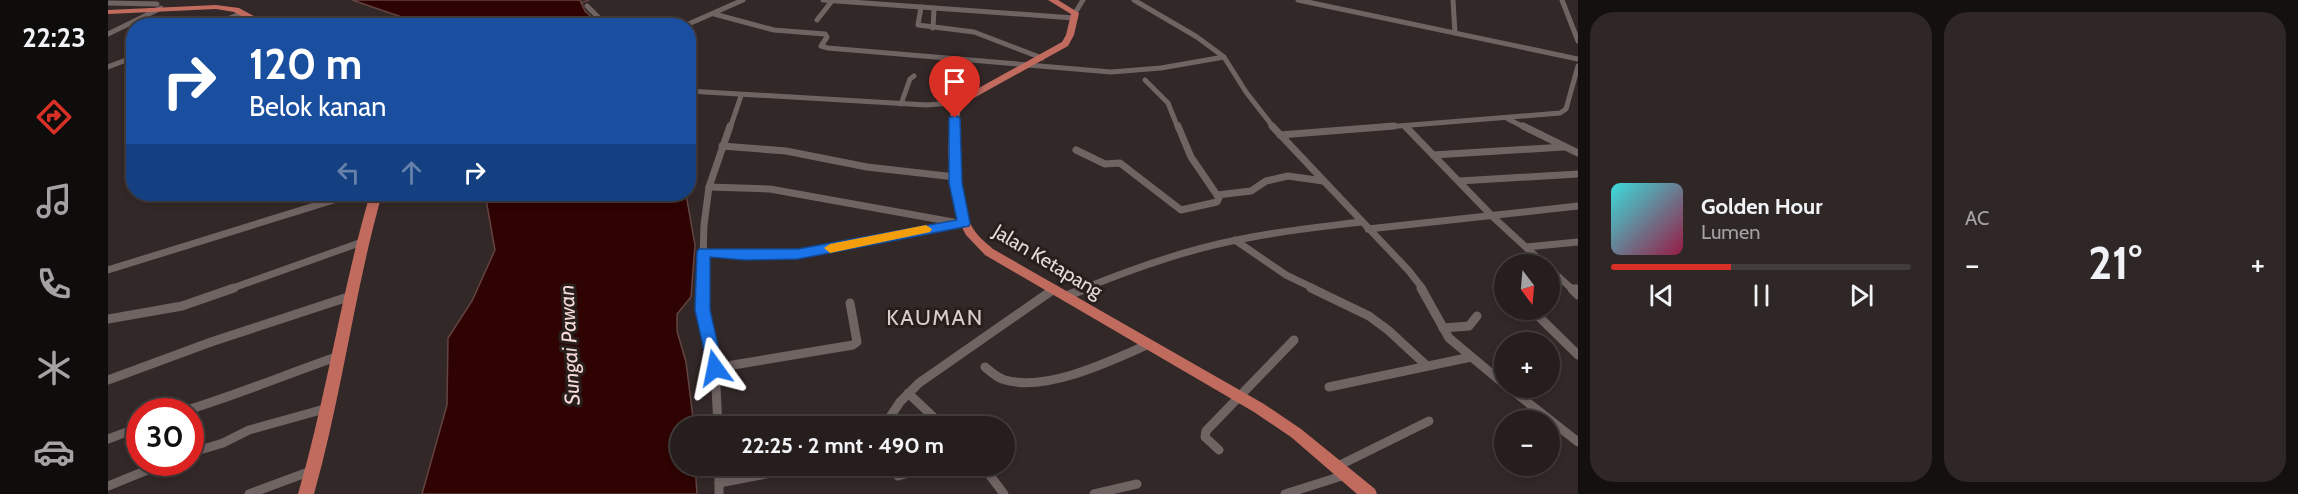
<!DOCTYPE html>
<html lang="id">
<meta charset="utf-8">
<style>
:root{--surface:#261e1d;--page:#2e2726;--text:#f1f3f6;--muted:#a4a2a4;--line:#423c3b;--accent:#d93025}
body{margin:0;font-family:Cabin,sans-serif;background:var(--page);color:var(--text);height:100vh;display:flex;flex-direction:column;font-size:22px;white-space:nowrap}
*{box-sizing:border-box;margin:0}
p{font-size:20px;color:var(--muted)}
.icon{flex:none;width:33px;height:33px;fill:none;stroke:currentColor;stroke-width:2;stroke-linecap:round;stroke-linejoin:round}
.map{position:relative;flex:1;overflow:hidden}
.panel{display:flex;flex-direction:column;gap:12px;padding:12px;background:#151010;width:720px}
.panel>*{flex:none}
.hud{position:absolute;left:18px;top:18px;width:570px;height:183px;border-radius:24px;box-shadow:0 3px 9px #0003,0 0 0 2px var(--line);background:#1a4fa0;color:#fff;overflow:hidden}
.needle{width:39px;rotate:164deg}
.controls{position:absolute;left:1386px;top:254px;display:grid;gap:12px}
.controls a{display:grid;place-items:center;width:66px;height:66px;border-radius:50%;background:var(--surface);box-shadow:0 3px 9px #0003,0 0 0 2px var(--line);font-size:30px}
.speed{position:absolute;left:18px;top:398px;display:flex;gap:12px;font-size:30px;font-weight:700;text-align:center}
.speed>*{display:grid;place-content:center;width:78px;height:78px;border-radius:50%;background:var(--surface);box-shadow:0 3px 9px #0003,0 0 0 2px var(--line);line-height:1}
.speed .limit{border:9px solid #d22;background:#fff;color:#111}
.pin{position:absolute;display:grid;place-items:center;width:51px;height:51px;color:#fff;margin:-62px -26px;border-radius:50% 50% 50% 0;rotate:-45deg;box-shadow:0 0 6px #0007}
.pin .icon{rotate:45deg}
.me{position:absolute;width:66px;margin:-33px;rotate:348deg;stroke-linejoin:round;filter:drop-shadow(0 0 4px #0008)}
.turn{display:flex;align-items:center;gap:21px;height:126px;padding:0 24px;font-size:27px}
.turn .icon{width:78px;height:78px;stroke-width:2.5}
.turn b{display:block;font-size:42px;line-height:51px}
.lanes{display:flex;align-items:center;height:57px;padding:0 24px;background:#0003;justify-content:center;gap:30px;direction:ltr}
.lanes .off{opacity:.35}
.big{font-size:45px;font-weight:800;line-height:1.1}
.panel .widget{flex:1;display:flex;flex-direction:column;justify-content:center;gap:9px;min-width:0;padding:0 21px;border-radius:24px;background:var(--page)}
.song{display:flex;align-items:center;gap:18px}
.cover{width:72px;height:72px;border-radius:9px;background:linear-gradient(135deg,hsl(180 70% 55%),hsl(340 70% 35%))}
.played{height:6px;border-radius:3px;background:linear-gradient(90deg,var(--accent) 40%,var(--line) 40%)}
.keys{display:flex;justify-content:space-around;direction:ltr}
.heat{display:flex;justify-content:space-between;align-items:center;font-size:33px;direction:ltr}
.panel .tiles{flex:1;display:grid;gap:12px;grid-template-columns:repeat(2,1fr)}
.trip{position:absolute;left:562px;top:416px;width:345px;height:60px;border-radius:30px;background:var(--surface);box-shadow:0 3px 9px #0003,0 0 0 2px var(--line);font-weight:800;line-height:60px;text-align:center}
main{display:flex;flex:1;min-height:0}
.tab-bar{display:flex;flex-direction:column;width:108px;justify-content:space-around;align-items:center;background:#0f0c0c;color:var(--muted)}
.tab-bar .icon{width:42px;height:42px}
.tab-bar .active{color:var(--accent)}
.tab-bar b{font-size:27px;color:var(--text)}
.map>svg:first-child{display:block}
</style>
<main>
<nav class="tab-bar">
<b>22:23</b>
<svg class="icon active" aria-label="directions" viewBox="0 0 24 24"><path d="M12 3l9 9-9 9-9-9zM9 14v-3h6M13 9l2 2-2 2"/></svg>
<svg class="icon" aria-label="music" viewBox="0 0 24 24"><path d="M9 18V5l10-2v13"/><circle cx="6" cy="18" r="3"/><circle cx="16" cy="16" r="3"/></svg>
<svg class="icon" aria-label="phone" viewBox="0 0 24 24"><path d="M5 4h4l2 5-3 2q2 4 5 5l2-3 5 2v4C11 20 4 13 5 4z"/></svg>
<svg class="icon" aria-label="climate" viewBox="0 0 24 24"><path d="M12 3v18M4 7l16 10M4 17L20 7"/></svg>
<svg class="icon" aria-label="car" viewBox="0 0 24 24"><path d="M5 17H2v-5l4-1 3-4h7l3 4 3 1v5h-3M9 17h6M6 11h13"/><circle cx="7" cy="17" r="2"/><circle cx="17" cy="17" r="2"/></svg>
</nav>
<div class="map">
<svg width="1470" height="494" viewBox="0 0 1470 494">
<rect width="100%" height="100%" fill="#322827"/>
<g fill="#2e0301" stroke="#644442" stroke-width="1.5">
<polygon points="244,0 472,0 477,11 492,25 317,25"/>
<polygon points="374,194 578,194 587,245 583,297 569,314 569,331 578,362 586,426 573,426 573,465 587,465 589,494 314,494 339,405 340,338 364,301 387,250 378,199"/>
</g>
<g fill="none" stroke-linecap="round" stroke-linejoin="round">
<polyline stroke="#644442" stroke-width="1.5" points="473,3 481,0"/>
<g stroke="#706463" stroke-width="5">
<polyline points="715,0 966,18"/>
<polyline points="1026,0 1089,37 1116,57 1138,92 1166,128"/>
<polyline points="1190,0 1470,59"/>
<polyline points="1345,0 1347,33"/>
<polyline points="1454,0 1470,41"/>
<polyline points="0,3 49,4"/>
<polyline points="479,6 499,26"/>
<polyline points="813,7 810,25 866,32 934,58"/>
<polyline points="967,13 975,0"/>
<polyline points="606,14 666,30 717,34 719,37 713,46 720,48 1003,72 1053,68 1116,57"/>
<polyline points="709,20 724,1"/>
<polyline points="103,26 134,13"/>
<polyline points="576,26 635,0"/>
<polyline points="825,28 826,8"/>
<polyline points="0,34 53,8"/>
<polyline points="0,67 26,57"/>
<polyline points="1037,80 1060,103 1070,128"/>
<polyline points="580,91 819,105 854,102"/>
<polyline points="793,104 802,79 806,76"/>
<polyline points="1400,119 1418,128"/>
<polyline points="622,128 633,96"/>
<polyline points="1266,128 1452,113 1458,109 1470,66"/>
</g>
<g stroke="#706463" stroke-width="7">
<polyline points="1164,126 1301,271 1315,289"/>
<polyline points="1415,126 1470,153"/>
<polyline points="1298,127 1385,217 1422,251 1420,264"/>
<polyline points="1172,135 1286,126"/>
<polyline points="614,146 678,151 759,167 847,177"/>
<polyline points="968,150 997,164 1012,163 1073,210 1109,202 1111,198 1083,157 1070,126"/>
<polyline points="1325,155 1456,147"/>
<polyline points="1351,181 1470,174"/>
<polyline points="601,187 662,189 845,222"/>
<polyline points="1109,195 1143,191 1158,181 1180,176 1215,181"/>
<polyline points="1260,229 1470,206"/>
<polyline points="1127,240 1178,275 1207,289"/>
<polyline points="1418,247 1470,242"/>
<polyline points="1422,251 1436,264"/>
<polyline points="596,252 637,255 690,254 856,223"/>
<polyline points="1442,269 1464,289"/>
<polyline points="0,270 245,194"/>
<polyline points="1396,278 1396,281"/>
<polyline points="122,289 254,242"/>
<polyline points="594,289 596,225 601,187 622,126"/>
<path d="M975 289C1024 269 1077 250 1129 240 1170 231 1212 227 1253 222"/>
<polyline points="1464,289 1470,289"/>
</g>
<g stroke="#706463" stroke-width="9">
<polyline points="595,288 594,310 607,368 610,426"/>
<polyline points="1203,288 1261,316 1280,330 1319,366"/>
<polyline points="1313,288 1341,338 1396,384"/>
<polyline points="1470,289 1464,289 1470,295"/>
<polyline points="958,296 979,288"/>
<polyline points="1423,309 1470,355"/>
<polyline points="0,319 74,306 126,288"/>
<polyline points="1335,328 1361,326 1369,316"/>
<path d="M877 367C883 372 889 378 897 380 939 392 1003 361 1041 344"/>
<polyline points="607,368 745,345 749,342 742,303"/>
<polyline points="0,380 103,342 243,296"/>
<polyline points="1221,387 1363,357"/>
<polyline points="1400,387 1470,442"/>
<polyline points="800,393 835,426"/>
<path d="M76 411C129 395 179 374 231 356"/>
<polyline points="776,426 792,402 811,383 946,289"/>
<polyline points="0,439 32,427"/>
<polyline points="1111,450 1097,437 1098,431 1186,340"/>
<polyline points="82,453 115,443 141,430 220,408"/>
<polyline points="611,465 611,494"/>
<polyline points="874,465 896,494"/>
<polyline points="1230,466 1321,421"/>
<polyline points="790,476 831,465"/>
<polyline points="611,483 705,465"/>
<polyline points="0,486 59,462"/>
<polyline points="141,494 203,471"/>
<polyline points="986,494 1029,484"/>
<polyline points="1177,494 1237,475"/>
</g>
<g fill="#c16b5f" fill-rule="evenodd">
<path d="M940 0H950L971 13 966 35 960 46 864 99C859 103 854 107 852 113 846 136 853 204 863 225 868 235 877 242 885 249L1156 404 1193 429 1267 489 1269 494H1249L1183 437 1146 412 877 255 858 235 848 216 843 186 840 150 843 111 858 95 954 42 958 35 963 14Z"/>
<polygon points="108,5 131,8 164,26 153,26 126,12 108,9 0,14 0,10"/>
<path d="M262 194H274C246 293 234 395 206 494H190C219 395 233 293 262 194Z"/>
</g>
</g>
<polygon fill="#1a73e8" stroke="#114b97" stroke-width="1.5" points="847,115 852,118 854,183 862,223 861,226 690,259 637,260 602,257 602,310 615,368 613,372 601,372 587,310 589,252 591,249 690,249 849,220 841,183 841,118"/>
<polygon fill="#f59e0b" points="818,225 824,229 822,232 722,253 716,248 722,244"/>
<g text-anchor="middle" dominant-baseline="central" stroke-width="6" stroke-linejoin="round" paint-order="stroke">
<g font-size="20" fill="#e3dcdb" stroke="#281f1d">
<text transform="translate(940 261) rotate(31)">Jalan Ketapang</text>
</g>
<g font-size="21" font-style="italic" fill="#f5dad6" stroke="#281f1d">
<text transform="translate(461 345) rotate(-93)">Sungai Pawan</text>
</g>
<g font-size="22" letter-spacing="1.5" fill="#d9ccca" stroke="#281f1d">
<text x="827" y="317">KAUMAN</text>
</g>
</g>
</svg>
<div class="controls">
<a><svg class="needle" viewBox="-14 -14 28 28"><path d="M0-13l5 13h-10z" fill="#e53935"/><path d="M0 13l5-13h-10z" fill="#a4a2a4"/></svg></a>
<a>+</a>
<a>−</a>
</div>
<div class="speed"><div class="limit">30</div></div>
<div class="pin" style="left:847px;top:118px;background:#d93025"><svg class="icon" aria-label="arrive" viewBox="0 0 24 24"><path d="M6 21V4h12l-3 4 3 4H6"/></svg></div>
<svg class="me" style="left:607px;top:368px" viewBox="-20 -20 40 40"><path d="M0-17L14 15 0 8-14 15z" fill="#1a73e8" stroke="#fff" stroke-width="4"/></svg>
<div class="trip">22:25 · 2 mnt · 490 m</div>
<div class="hud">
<div class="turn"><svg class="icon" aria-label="right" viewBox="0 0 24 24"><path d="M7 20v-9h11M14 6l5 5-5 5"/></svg><div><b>120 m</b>Belok kanan</div></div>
<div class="lanes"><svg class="icon off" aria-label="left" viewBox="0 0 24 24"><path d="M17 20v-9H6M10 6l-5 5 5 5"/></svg><svg class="icon off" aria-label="ahead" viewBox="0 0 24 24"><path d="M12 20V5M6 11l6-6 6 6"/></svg><svg class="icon" aria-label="right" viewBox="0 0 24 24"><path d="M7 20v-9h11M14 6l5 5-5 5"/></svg></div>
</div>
</div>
<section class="panel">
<div class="tiles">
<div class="widget">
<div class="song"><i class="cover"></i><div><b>Golden Hour</b><p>Lumen</p></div></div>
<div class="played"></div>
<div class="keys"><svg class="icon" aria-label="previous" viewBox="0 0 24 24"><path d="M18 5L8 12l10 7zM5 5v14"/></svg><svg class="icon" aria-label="pause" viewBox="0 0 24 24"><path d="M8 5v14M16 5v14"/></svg><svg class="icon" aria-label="next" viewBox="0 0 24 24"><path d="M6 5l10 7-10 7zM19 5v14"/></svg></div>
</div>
<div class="widget"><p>AC</p>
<div class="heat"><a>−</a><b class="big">21°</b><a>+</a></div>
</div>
</div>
</section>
</main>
